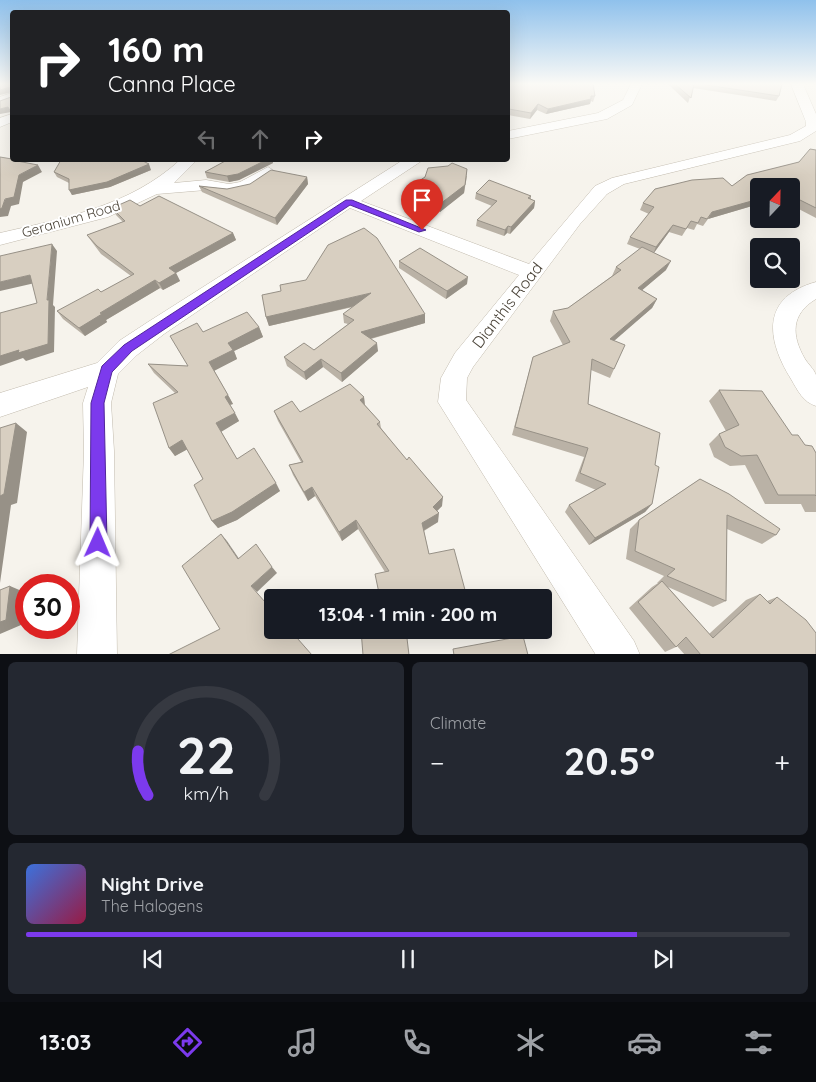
<!DOCTYPE html>
<meta charset="utf-8">
<style>
:root{--surface:#171b24;--page:#242831;--text:#f1f3f6;--muted:#9ea1a6;--line:#363941;--accent:#7c3aed}
body{margin:0;font-family:Quicksand,sans-serif;background:var(--page);color:var(--text);height:100vh;display:flex;flex-direction:column;font-size:19px;white-space:nowrap}
*{box-sizing:border-box;margin:0}
p{font-size:16px;color:var(--muted)}
.icon{flex:none;width:28px;height:28px;fill:none;stroke:currentColor;stroke-width:2;stroke-linecap:round;stroke-linejoin:round}
.map{position:relative;height:654px;overflow:hidden}
.drawer{display:flex;flex-direction:column;gap:8px;padding:8px;background:#0d0f14;flex:1}
.drawer>*{flex:none}
.guide{position:absolute;left:10px;top:10px;width:500px;height:152px;border-radius:5px;box-shadow:0 5px 20px #0002;background:#202124;color:#fff;overflow:hidden}
.needle{width:32px;rotate:22deg}
.buttons{position:absolute;left:750px;top:178px;display:grid;gap:10px}
.buttons a{display:grid;place-items:center;width:50px;height:50px;border-radius:5px;background:var(--surface);box-shadow:0 5px 20px #0002;font-size:25px}
.speed{position:absolute;left:15px;top:574px;display:flex;gap:10px;font-size:25px;font-weight:700;text-align:center}
.speed>*{display:grid;place-content:center;width:65px;height:65px;border-radius:50%;background:var(--surface);box-shadow:0 5px 20px #0002;line-height:1}
.speed .limit{border:8px solid #d22;background:#fff;color:#111}
.pin{position:absolute;display:grid;place-items:center;width:42px;height:42px;color:#fff;margin:-51px -21px;border-radius:50% 50% 50% 0;rotate:-45deg;box-shadow:0 0 5px #0007}
.pin .icon{rotate:45deg}
.me{position:absolute;width:55px;margin:-28px;rotate:1deg;stroke-linejoin:round;filter:drop-shadow(0 0 4px #0008)}
.turn{display:flex;align-items:center;gap:18px;height:105px;padding:0 15px;font-size:22px}
.turn .icon{width:65px;height:65px;stroke-width:2.5}
.turn b{display:block;font-size:35px;line-height:42px}
.lanes{display:flex;align-items:center;height:48px;padding:0 15px;background:#0003;justify-content:center;gap:25px;direction:ltr}
.lanes .off{opacity:.35}
.big{font-size:38px;font-weight:800;line-height:1.1}
.drawer .tile{flex:1;display:flex;flex-direction:column;justify-content:center;gap:8px;min-width:0;padding:0 18px;border-radius:8px;background:var(--page)}
.drawer .dial{align-items:center;gap:0}
.dial svg{height:130px;overflow:visible;fill:none;stroke:var(--line);stroke-width:7;stroke-linecap:round;text-anchor:middle}
.dial text{fill:var(--text);stroke:none}
.song{display:flex;align-items:center;gap:15px}
.cover{width:60px;height:60px;border-radius:8px;background:linear-gradient(135deg,hsl(220 70% 55%),hsl(340 70% 35%))}
.played{height:5px;border-radius:2px;background:linear-gradient(90deg,var(--accent) 80%,var(--line) 80%)}
.keys{display:flex;justify-content:space-around;direction:ltr}
.heat{display:flex;justify-content:space-between;align-items:center;font-size:28px;direction:ltr}
.drawer .tiles{flex:1;display:grid;gap:8px;grid-template-columns:1fr 1fr}
.tile:last-child{grid-column:span 2}
.trip{position:absolute;left:264px;top:589px;width:288px;height:50px;border-radius:5px;background:var(--surface);box-shadow:0 5px 20px #0002;font-weight:800;line-height:50px;text-align:center}
.dock{display:flex;height:80px;justify-content:space-around;align-items:center;background:#090b0e;color:var(--muted)}
.dock .icon{width:35px;height:35px}
.dock .current{color:var(--accent)}
.dock b{font-size:22px;color:var(--text)}
.map>svg:first-child{display:block}
</style>
<div class="map">
<svg width="816" height="655" viewBox="0 0 816 655">
<rect width="100%" height="100%" fill="#f6f3ec"/>
<g fill="none" stroke-linecap="round" stroke-linejoin="round">
<defs>
<g id="minor">
<polygon points="631,84 642,84 632,105 607,119 508,139 508,131 598,113 623,100"/>
<polygon points="791,84 803,84 816,114 816,131 800,141 624,184 607,194 580,224 473,367 467,378 466,400 634,641 640,655 596,655 438,402 441,378 455,353 519,275 350,208 164,334 137,355 118,374 111,403 114,451 117,655 77,655 84,451 83,403 88,387 0,417 0,393 97,363 119,341 148,322 403,160 423,160 361,201 529,264 595,186 612,178 790,135 806,126 806,122"/>
<polygon points="12,93 12,101 0,105 0,97"/>
<polygon points="12,114 12,122 0,127 0,118"/>
<path d="M180 160H197L174 183 206 180 229 184 240 182 268 167 276 172 251 189 229 194 206 190 157 194 108 217 0 245V233C65 218 130 206 180 160Z"/>
<path d="M816 282V299C791 314 791 335 805 359 808 364 814 369 816 375 816 384 816 397 816 406 803 402 798 391 791 379 766 339 761 297 816 282Z"/>
</g>
</defs>
<use href="#minor" stroke="#c2bbae" stroke-width="1"/>
<use href="#minor" fill="#fff" fill-rule="evenodd"/>
</g>
<g fill="#bab2a6">
<polygon points="508,84 595,96 593,102 591,101 590,104 546,114 537,110 530,119 508,115"/>
<polygon points="668,84 782,84 779,96 776,101 693,88 688,103"/>
<polygon points="816,150 816,218 791,205 791,186 759,186 759,206 752,206 708,219 703,226 697,224 694,230 687,228 682,236 669,232 654,253 666,270 642,290 657,299 652,308 614,340 614,369 610,378 591,370 588,404 655,465 652,504 645,512 589,545 565,512 569,505 596,490 575,481 584,457 512,435 533,357 563,345 550,321 553,311 568,308 612,276 616,267 640,249 627,244 630,237 649,214 640,210 643,203 732,186 799,162"/>
<polygon points="227,160 272,160 273,163 239,180 229,182 207,178 205,172"/>
<polygon points="151,170 110,187 72,195 69,183 57,177 54,172"/>
<polygon points="467,176 464,193 440,212 404,198 404,191"/>
<polygon points="307,177 308,184 277,225 202,192 199,186 227,189"/>
<polygon points="476,193 531,196 531,199 535,201 534,208 510,234 507,233 504,236 476,226 477,220 492,206 475,199"/>
<polygon points="140,206 233,233 236,240 176,273 180,281 163,290 160,288 106,320 107,322 85,336 63,319 57,311 101,292 131,276 101,254 92,242 87,235 123,222 116,215 112,208"/>
<polygon points="399,261 467,284 446,299 399,268"/>
<polygon points="262,295 425,314 425,323 371,339 378,351 342,382 323,367 306,380 287,366 284,357 314,350 348,324 344,323 343,314 353,307 269,326 266,317"/>
<polygon points="259,327 263,337 234,351 237,359 214,370 233,404 230,405 239,421 221,431 237,459 280,491 237,520 218,528 212,521 203,479 187,449 175,456 169,448 175,393 154,373 148,364 188,366 203,332"/>
<polygon points="719,390 792,435 805,445 816,453 816,512 805,512 801,504 765,504 745,465 730,466 714,457 709,444 719,434 726,431 709,401"/>
<polygon points="364,397 365,405 380,422 381,428 442,506 437,511 438,522 424,531 429,554 462,597 385,572 358,529 342,541 315,496 308,501 293,475 289,465 301,462 278,421 274,411 300,412"/>
<polygon points="700,479 776,535 762,544 727,529 726,601 713,607 668,587 709,634 746,600 760,594 767,601 777,597 816,655 685,655 677,646 676,647 665,652 629,608 652,587 658,583 657,583 664,576 626,559 630,529 639,520"/>
</g>
<g fill="#979187">
<polygon points="10,87 12,92 0,95 0,90"/>
<polygon points="591,99 590,104 546,114 548,109"/>
<polygon points="538,104 537,110 530,119 531,113"/>
<polygon points="8,107 11,112 0,114 0,109"/>
<polygon points="266,160 272,160 273,163 239,180 229,182 227,176"/>
<polygon points="149,164 151,170 110,187 72,195 69,190"/>
<polygon points="38,165 42,172 23,182 19,204 11,206 8,216 0,217 0,209 19,175"/>
<polygon points="467,169 464,193 440,212 440,204"/>
<polygon points="307,177 308,184 277,225 275,218"/>
<polygon points="756,199 752,206 708,219 712,212"/>
<polygon points="535,201 534,208 510,234 511,227"/>
<polygon points="673,225 669,232 653,254 656,247"/>
<polygon points="508,226 507,233 504,236 505,230"/>
<polygon points="233,233 236,240 176,273 180,281 163,290 159,283 169,268"/>
<polygon points="52,244 57,251 53,305 55,307 54,352 26,361 23,358 0,366 0,356 47,300"/>
<polygon points="671,261 666,270 634,297 638,288"/>
<polygon points="30,275 35,283 0,291 0,282"/>
<polygon points="468,277 467,284 446,299 447,291"/>
<polygon points="155,280 160,288 106,320 107,322 85,336 79,328 100,313"/>
<polygon points="371,293 372,302 269,326 266,317"/>
<polygon points="657,299 652,308 606,348 610,339"/>
<polygon points="425,314 425,323 362,341 361,332"/>
<polygon points="259,327 263,337 234,351 237,359 214,371 209,362 228,343"/>
<polygon points="377,343 378,351 342,382 341,373"/>
<polygon points="321,359 323,367 306,380 304,372"/>
<polygon points="228,395 233,404 229,405 225,397"/>
<polygon points="364,397 365,408 360,400"/>
<polygon points="235,413 239,421 221,432 216,423"/>
<polygon points="16,423 27,432 17,503 11,505 0,583 0,496"/>
<polygon points="182,440 188,449 175,456 169,448"/>
<polygon points="276,483 280,491 237,520 218,528 212,521"/>
<polygon points="312,487 315,496 308,501 304,492"/>
<polygon points="443,497 442,506 432,516 433,507"/>
<polygon points="652,504 645,512 589,545 595,538"/>
<polygon points="439,513 438,522 421,532 422,523"/>
<polygon points="356,520 358,529 342,541 339,532"/>
<polygon points="221,534 227,541 244,566 238,559"/>
<polygon points="272,567 277,573 257,592 251,586"/>
<polygon points="10,586 24,592 21,625 0,634 0,622"/>
<polygon points="465,590 462,597 455,598 457,593"/>
</g>
<g fill="#d8cfc1" stroke="#979187">
<polygon points="0,84 12,84 12,113 11,112 8,107 0,109 0,101 11,97 10,87 0,90"/>
<polygon points="508,84 593,84 595,96 591,96 591,99 548,109 538,104 531,113 509,109 508,110"/>
<polygon points="675,84 694,84 691,98"/>
<polygon points="700,84 782,84 779,96"/>
<polygon points="810,149 816,150 816,208 796,198 791,198 791,186 759,186 759,199 712,212 707,219 701,217 698,223 691,221 686,229 673,225 656,247 630,237 654,207 643,203 655,189 692,180 723,178 732,186 747,175 799,162"/>
<polygon points="0,157 12,159 12,160 38,165 19,175 14,197 5,199 2,208 0,209"/>
<polygon points="61,160 141,160 149,164 107,182 69,190 69,179 54,172"/>
<polygon points="227,160 266,160 238,174 227,176 205,172"/>
<polygon points="452,163 467,169 465,185 440,204 404,191 425,177 428,168 448,166"/>
<polygon points="271,170 307,177 275,218 199,186 227,189 250,184"/>
<polygon points="489,180 531,196 528,198 535,201 511,227 508,226 505,230 477,220 497,201 476,193"/>
<polygon points="159,196 233,233 169,268 176,273 159,283 155,280 100,313 102,314 79,328 57,311 98,289 101,292 134,274 97,246 87,235 125,221 112,208 130,200 140,206"/>
<polygon points="364,228 377,238 425,314 361,332 377,343 341,373 321,359 304,372 284,357 304,343 314,350 354,320 343,314 371,293 266,317 262,295 281,291 280,285 306,280 328,245"/>
<polygon points="52,244 47,300 49,300 48,344 18,353 19,350 0,356 0,313 37,303 30,275 0,282 0,256"/>
<polygon points="642,247 671,261 638,288 657,299 610,339 625,345 614,369 592,359 588,404 660,433 655,465 659,467 652,504 595,538 569,505 606,484 580,473 588,448 515,427 533,357 570,342 553,311 568,308 621,270 616,267"/>
<polygon points="420,248 468,277 447,291 399,261"/>
<polygon points="247,312 259,327 228,343 233,350 209,362 228,395 225,397 235,413 216,423 237,459 254,448 276,483 232,512 212,521 194,485 203,479 182,440 169,448 153,403 178,392 148,364 188,366 170,336 197,323 203,332"/>
<polygon points="350,384 364,397 360,400 380,422 377,424 407,460 409,457 443,497 433,507 439,513 422,523 429,554 454,549 465,590 457,593 458,598 380,598 375,574 389,571 356,520 339,532 312,487 304,492 289,465 303,462 274,411 292,401 300,412"/>
<polygon points="719,390 762,391 792,435 798,435 805,445 812,446 816,453 816,496 815,495 778,495 757,455 741,456 725,447 719,434 739,425"/>
<polygon points="16,423 4,494 0,496 0,428"/>
<polygon points="700,479 729,494 780,529 776,535 727,515 726,601 667,576 675,569 635,551 639,520"/>
<polygon points="221,534 238,559 256,544 272,567 251,586 272,610 272,630 290,630 312,655 168,655 220,629 182,566"/>
<polygon points="662,581 713,638 760,594 770,604 777,597 806,620 816,633 816,655 701,655 686,637 676,647 638,602"/>
<polygon points="10,586 6,620 0,622 0,590"/>
<polygon points="361,630 406,630 409,655 363,655"/>
<polygon points="523,636 528,655 454,655 453,649"/>
</g>
<linearGradient id="sky" x2="0" y2="1"><stop stop-color="#8fc1ec"/><stop offset="0.48" stop-color="#fbfaf6"/><stop offset="1" stop-color="#fbfaf6" stop-opacity="0"/></linearGradient>
<rect width="816" height="175" fill="url(#sky)"/>
<polygon fill="#7c3aed" stroke="#51269a" points="346,200 352,200 426,230 419,232 350,205 132,351 112,372 104,403 107,543 104,549 98,552 92,549 90,543 91,403 102,366 124,345"/>
<g text-anchor="middle" dominant-baseline="central" stroke-width="4" stroke-linejoin="round" paint-order="stroke">
<g font-size="14" fill="#4b4439" stroke="#fff">
<text transform="translate(71 219) rotate(-16)">Geranium Road</text>
</g>
<g font-size="16" fill="#4b4439" stroke="#fff">
<text transform="translate(507 305) rotate(-52)">Dianthis Road</text>
</g>
</g>
</svg>
<div class="buttons">
<a><svg class="needle" viewBox="-14 -14 28 28"><path d="M0-13l5 13h-10z" fill="#e53935"/><path d="M0 13l5-13h-10z" fill="#9ea1a6"/></svg></a>
<a><svg class="icon" aria-label="search" viewBox="0 0 24 24"><circle cx="10" cy="10" r="6"/><path d="M15 15l6 6"/></svg></a>
</div>
<div class="speed"><div class="limit">30</div></div>
<div class="pin" style="left:422px;top:230px;background:#d93025"><svg class="icon" aria-label="arrive" viewBox="0 0 24 24"><path d="M6 21V4h12l-3 4 3 4H6"/></svg></div>
<svg class="me" style="left:98px;top:543px" viewBox="-20 -20 40 40"><path d="M0-17L14 15 0 8-14 15z" fill="#7c3aed" stroke="#fff" stroke-width="4"/></svg>
<div class="trip">13:04 · 1 min · 200 m</div>
<div class="guide">
<div class="turn"><svg class="icon" aria-label="right" viewBox="0 0 24 24"><path d="M7 20v-9h11M14 6l5 5-5 5"/></svg><div><b>160 m</b>Canna Place</div></div>
<div class="lanes"><svg class="icon off" aria-label="left" viewBox="0 0 24 24"><path d="M17 20v-9H6M10 6l-5 5 5 5"/></svg><svg class="icon off" aria-label="ahead" viewBox="0 0 24 24"><path d="M12 20V5M6 11l6-6 6 6"/></svg><svg class="icon" aria-label="right" viewBox="0 0 24 24"><path d="M7 20v-9h11M14 6l5 5-5 5"/></svg></div>
</div>
</div>
<section class="drawer">
<div class="tiles">
<div class="tile dial"><svg viewBox="0 0 100 80">
<path d="M14 69A42 42 0 1 1 86 69"/>
<path d="M14 69A42 42 0 0 1 8 42" stroke="#7c3aed"/>
<text x="50" y="56" font-size="32" font-weight="700">22</text>
<text x="50" y="72" font-size="11">km/h</text>
</svg></div>
<div class="tile"><p>Climate</p>
<div class="heat"><a>−</a><b class="big">20.5°</b><a>+</a></div>
</div>
<div class="tile">
<div class="song"><i class="cover"></i><div><b>Night Drive</b><p>The Halogens</p></div></div>
<div class="played"></div>
<div class="keys"><svg class="icon" aria-label="previous" viewBox="0 0 24 24"><path d="M18 5L8 12l10 7zM5 5v14"/></svg><svg class="icon" aria-label="pause" viewBox="0 0 24 24"><path d="M8 5v14M16 5v14"/></svg><svg class="icon" aria-label="next" viewBox="0 0 24 24"><path d="M6 5l10 7-10 7zM19 5v14"/></svg></div>
</div>
</div>
</section>
<nav class="dock">
<b>13:03</b>
<svg class="icon current" aria-label="directions" viewBox="0 0 24 24"><path d="M12 3l9 9-9 9-9-9zM9 14v-3h6M13 9l2 2-2 2"/></svg>
<svg class="icon" aria-label="music" viewBox="0 0 24 24"><path d="M9 18V5l10-2v13"/><circle cx="6" cy="18" r="3"/><circle cx="16" cy="16" r="3"/></svg>
<svg class="icon" aria-label="phone" viewBox="0 0 24 24"><path d="M5 4h4l2 5-3 2q2 4 5 5l2-3 5 2v4C11 20 4 13 5 4z"/></svg>
<svg class="icon" aria-label="climate" viewBox="0 0 24 24"><path d="M12 3v18M4 7l16 10M4 17L20 7"/></svg>
<svg class="icon" aria-label="car" viewBox="0 0 24 24"><path d="M5 17H2v-5l4-1 3-4h7l3 4 3 1v5h-3M9 17h6M6 11h13"/><circle cx="7" cy="17" r="2"/><circle cx="17" cy="17" r="2"/></svg>
<svg class="icon" aria-label="filters" viewBox="0 0 24 24"><path d="M4 7h16M4 17h16"/><circle cx="9" cy="7" r="2"/><circle cx="15" cy="17" r="2"/></svg>
</nav>
